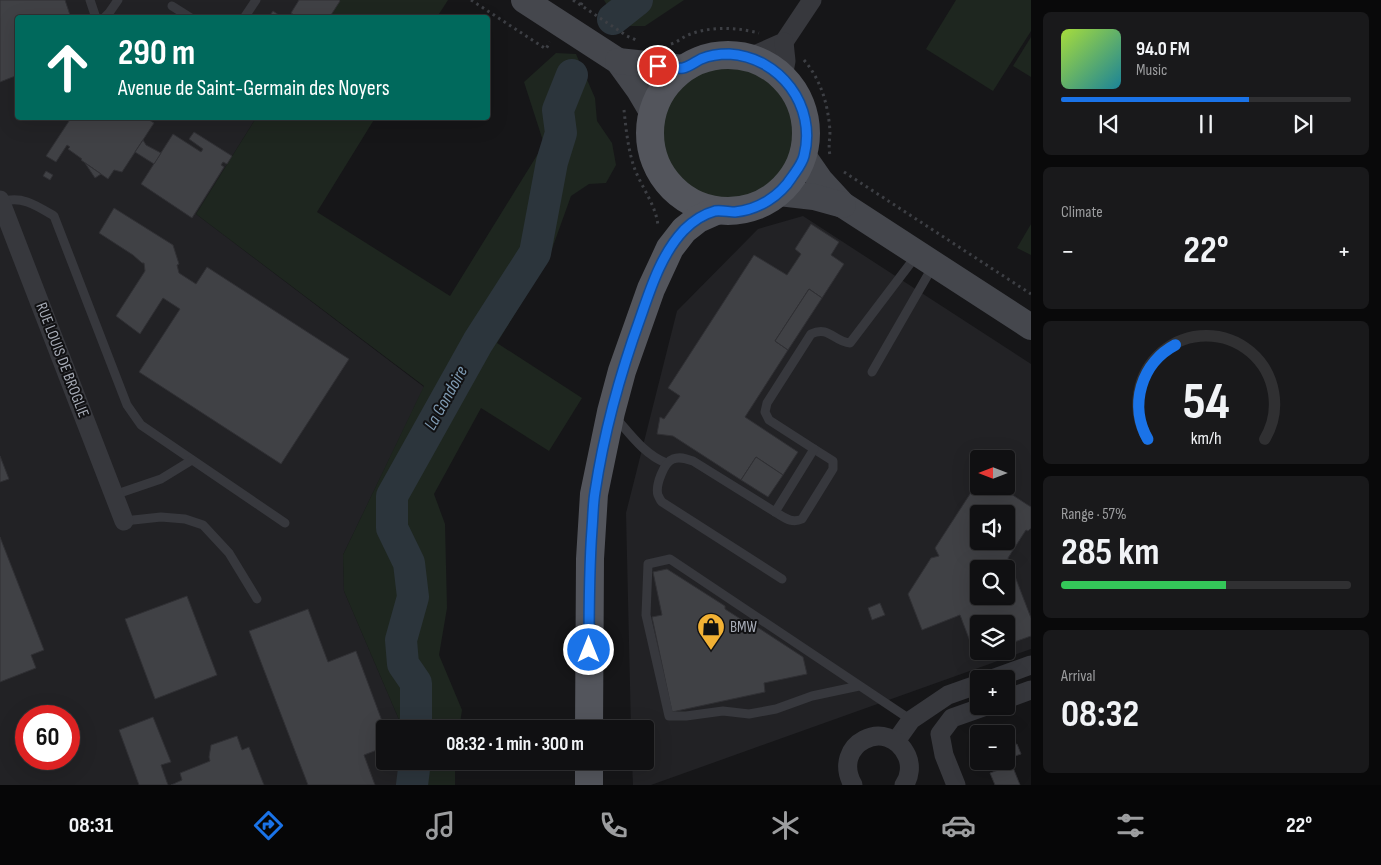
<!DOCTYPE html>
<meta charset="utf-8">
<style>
:root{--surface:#101012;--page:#19191b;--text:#f1f3f6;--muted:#9c9d9f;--line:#303032;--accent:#1a73e8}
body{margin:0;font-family:"Sofia Sans Condensed",sans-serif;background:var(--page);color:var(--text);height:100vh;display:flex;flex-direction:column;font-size:19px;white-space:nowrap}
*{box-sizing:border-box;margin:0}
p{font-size:16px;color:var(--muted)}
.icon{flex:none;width:28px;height:28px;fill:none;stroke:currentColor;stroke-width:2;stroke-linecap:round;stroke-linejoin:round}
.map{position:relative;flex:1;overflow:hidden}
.side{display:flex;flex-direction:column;gap:12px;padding:12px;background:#09090a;width:350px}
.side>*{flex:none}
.banner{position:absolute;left:15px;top:15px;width:475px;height:105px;border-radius:5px;box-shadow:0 5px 20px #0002,0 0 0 1px var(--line);background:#00695c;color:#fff;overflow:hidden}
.needle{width:32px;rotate:270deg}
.tools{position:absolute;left:970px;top:450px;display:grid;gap:10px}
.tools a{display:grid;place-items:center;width:45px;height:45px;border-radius:5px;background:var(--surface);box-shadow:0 5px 20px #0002,0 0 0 1px var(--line);font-size:25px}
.speed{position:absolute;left:15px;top:705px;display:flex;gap:10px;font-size:25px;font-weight:700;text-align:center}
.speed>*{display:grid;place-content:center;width:65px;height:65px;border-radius:50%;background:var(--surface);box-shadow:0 5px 20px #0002,0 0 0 1px var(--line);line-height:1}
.speed .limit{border:8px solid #d22;background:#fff;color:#111}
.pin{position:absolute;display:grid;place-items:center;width:42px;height:42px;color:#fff;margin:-21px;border:2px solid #fff;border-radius:50%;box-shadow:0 1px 5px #0007}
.me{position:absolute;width:55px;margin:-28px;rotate:0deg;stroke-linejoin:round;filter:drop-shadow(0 0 4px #0008)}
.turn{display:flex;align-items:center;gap:18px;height:105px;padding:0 20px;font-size:22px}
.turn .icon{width:65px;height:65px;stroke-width:2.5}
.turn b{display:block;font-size:35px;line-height:42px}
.big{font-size:38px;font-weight:700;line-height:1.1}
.side .tile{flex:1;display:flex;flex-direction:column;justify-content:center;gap:8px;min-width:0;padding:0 18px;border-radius:8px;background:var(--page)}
.side .dial{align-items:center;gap:0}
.dial svg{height:130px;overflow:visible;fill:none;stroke:var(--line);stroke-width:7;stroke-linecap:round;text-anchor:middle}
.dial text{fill:var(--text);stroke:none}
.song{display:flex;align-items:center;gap:15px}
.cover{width:60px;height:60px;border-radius:8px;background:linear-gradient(135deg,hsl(80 70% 55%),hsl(190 70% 35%))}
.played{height:5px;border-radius:2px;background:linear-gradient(90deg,var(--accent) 65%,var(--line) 65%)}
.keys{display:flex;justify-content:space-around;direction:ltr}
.heat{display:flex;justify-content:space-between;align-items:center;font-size:28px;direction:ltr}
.charge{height:8px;border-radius:4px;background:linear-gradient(90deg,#34c759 57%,var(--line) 0)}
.trip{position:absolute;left:376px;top:720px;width:278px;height:50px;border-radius:5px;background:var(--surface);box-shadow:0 5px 20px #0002,0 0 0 1px var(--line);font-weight:700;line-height:50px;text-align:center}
.dock{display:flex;height:80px;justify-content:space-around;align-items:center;background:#060607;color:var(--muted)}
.dock .icon{width:35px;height:35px}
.dock .current{color:var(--accent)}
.dock b{font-size:22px;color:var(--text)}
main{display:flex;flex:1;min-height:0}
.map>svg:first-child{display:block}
</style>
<main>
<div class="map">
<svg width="1031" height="785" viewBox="0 0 1031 785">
<rect width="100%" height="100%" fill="#161618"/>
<g fill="#222225" fill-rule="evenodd">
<path d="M0 0H329L318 17 18 18V118H256L196 214 424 387 343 555 344 591 403 729H385V761H408L411 785H0ZM26 716H69V759H26Z"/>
<path d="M803 216 1031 364V649L651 785H633L632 761H645V729H631L626 513 677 311 758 229ZM979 459H1006V486H979ZM979 514H1006V541H979ZM979 569H1006V596H979ZM979 624H1006V651H979Z"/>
</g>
<g fill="#1e261f">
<polygon points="329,0 448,0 437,17 318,18"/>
<polygon points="604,0 684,0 645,26 619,26"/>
<polygon points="956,0 1031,0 1031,31 993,91 926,49"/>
<polygon points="1031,37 1031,77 1013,66"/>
<polygon points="556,53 576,54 595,98 597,121 612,143 616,165 606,183 589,184 571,196 548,260 497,343 582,398 549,451 481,408 434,494 445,524 447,608 439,655 462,710 459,729 403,729 344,591 343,555 424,386 196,214 256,118 375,118 317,212 450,296 544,144 524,82"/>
<circle cx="727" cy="133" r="67"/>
<polygon points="1031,224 1031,255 1017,248"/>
<polygon points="408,761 455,761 455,785 411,785"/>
</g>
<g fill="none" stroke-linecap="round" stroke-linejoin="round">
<g stroke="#2c353c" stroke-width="32">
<polyline points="613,19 637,0"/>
<polyline points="416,729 416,683 403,664 401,640 413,597 409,563 392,528 392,496 478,342 535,253 552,162 561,133 558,110 572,75"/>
<polyline points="412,785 415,761"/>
</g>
</g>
<g fill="#404145" stroke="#303034" fill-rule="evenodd">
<polygon points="0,0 65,0 71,18 18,18 18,75 0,82"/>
<polygon points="299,0 339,0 340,1 329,18 294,18 296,16 291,13"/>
<polygon points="273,11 283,18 268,18"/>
<polygon points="71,118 146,118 154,123 122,172 114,170 108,179 81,160 82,159 68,149 70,147 67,145 56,162 46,156"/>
<polygon points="194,132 232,156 227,164 223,162 221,165 224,167 192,218 141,184 173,134 201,152 203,149 189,139"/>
<polygon points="143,140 146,145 161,153 154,164 135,152"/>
<polygon points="85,163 101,174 95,178"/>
<polygon points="46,171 53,175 50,180 43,176"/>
<polygon points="114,208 173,245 179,264 177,265 179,273 196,284 207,267 349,359 281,464 139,372 180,309 163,298 140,334 116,316 145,271 144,263 142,263 133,255 99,233"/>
<polygon points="811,224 839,242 831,255 844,264 822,298 809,289 775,341 788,350 745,417 798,452 783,475 756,457 741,480 673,436 657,434 660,417 664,419 680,396 668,388 754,255 787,275 801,254 795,249"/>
<polygon points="809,289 822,298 788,350 775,341"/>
<polygon points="0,456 9,479 0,482"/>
<polygon points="756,457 783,475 768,497 741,480"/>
<path d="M979 480V486H999L1031 507V528L1028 531 1026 530 1008 558 1031 618V636L1006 645V624H979V651H991L976 657 960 615 922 630 908 594 931 558 939 556 935 548ZM979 514H1006V541H979ZM979 569H1006V596H979Z"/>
<polygon points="0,537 44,650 31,655 36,668 0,682"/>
<polygon points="667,569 725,606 725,609 742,620 745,619 803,657 807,674 764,683 765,692 672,712 652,617 662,615 653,572"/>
<polygon points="187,596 217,675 155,699 125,619"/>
<polygon points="880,603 885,615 872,620 868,608"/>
<polygon points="308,609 328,662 356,651 385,729 385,747 364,755 375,785 308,785 249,631"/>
<polygon points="153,717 171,762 161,765 168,785 139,785 119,730"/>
<polygon points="996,725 999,734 979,734 979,743 975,734"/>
<polygon points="237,736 242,750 249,747 264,785 171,785 182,780 180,773 210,761 209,757 211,745"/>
<polygon points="1017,744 1021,754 1006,759 1006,748"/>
<polygon points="983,761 1001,761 986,767"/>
<polygon points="1012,765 1020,785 995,785 990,773"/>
</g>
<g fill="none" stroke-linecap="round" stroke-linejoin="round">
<g stroke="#3d3f44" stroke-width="3" stroke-dasharray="2.5 4" stroke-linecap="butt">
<polyline points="471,0 546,49 550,42"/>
<polyline points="573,0 627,36 636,40"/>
<polyline points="581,5 583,0"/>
<path d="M671 44C677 42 682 38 688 35 711 26 735 27 759 33"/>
<path d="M804 60C821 80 828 104 830 131 830 139 828 147 830 155"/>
<path d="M624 110C626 129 628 149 634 167 641 187 657 206 658 227"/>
<polyline points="844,172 1031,294"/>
</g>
<g stroke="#37383d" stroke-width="9">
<polyline points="90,0 96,18"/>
<polyline points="172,6 191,18"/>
<polyline points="104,18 109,13 118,0"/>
<polyline points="244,18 256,0"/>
<path d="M1 202C21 195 36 205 54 216L127 405 141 425 285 523"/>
<polyline points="872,372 933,266"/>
<path d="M615 417C631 435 644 454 666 463"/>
<polyline points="114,495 161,479 192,460"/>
<path d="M775 512C784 517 791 524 802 519L833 469V461L814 449"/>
<polyline points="124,521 161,517 185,519 203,525 229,553 257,599"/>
<path d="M782 579 662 502C660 500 659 497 658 495 655 486 664 462 673 459 680 456 687 459 693 461L775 512 814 449 769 420 765 412 767 403 811 334C829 325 834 342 850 343L916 256"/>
<polyline points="859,686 812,696 776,709 749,714 723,711 686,716 669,716 646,615 648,564 670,559 911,720"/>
</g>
<g stroke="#37383d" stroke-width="19">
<polyline points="750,57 784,42 812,0"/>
<polyline points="783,77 786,61 784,42"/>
<polyline points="0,200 124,521"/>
<polyline points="992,679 1031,665"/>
<polyline points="1006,699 1031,690"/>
<polyline points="896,741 911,720 948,695 979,684"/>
<path d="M853 785C830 744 888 715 907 756 911 765 910 777 904 785"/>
<polyline points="956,785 944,755 940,734 952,718 986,706"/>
</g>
<g stroke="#45474d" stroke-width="26">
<polyline points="524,0 618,61 639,90 652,112"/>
<polyline points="618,61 684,68"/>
<polyline points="804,157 820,180 843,205 1031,327"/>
<polyline points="779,193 814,197 843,205"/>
</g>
<g stroke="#53555c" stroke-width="28">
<circle cx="728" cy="133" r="78"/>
<polyline points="589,729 590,559 594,494 611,412 622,371 651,289 670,248 684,230 698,219 716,211"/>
<polyline points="589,761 589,785"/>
</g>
</g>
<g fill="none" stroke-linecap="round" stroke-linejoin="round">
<defs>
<path id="route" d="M589 650C589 610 589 569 592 529 593 517 593 504 595 492 604 432 620 374 641 316 651 287 662 253 684 230 692 222 704 214 715 211 721 210 729 212 735 212 758 210 780 196 792 177 796 171 802 164 804 156 817 106 780 57 729 54 720 54 708 56 701 59 695 62 689 67 683 68 675 69 666 67 658 66"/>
</defs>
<use href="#route" stroke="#114b97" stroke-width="12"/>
<use href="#route" stroke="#1a73e8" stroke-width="9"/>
</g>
<defs>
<symbol id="shop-pin" viewBox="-11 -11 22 30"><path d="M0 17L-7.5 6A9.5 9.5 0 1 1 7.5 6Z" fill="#f2b134" stroke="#111113"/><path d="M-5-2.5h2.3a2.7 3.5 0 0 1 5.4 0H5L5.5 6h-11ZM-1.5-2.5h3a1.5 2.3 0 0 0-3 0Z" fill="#111"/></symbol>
</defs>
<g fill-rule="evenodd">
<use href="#shop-pin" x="695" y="611" width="32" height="43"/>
</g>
<g text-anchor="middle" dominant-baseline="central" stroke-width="4" stroke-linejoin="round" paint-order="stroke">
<g font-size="16" fill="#a8adb8" stroke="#111113">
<text transform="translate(62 360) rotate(69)">RUE LOUIS DE BROGLIE</text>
</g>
<g font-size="16" fill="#a8adb8" stroke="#111113" text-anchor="start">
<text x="730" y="627">BMW</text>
</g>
<g font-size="18" font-style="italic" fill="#7f9bb3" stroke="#111113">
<text transform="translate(446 398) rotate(-61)">La Gondoire</text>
</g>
</g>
</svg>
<div class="tools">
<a><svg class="needle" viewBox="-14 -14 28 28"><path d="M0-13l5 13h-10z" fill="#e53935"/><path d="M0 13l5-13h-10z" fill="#9c9d9f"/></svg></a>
<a><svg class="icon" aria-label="sound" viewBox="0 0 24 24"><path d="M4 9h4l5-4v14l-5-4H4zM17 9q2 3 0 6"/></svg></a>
<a><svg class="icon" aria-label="search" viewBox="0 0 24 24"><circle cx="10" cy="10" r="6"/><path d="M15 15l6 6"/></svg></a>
<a><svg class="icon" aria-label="layers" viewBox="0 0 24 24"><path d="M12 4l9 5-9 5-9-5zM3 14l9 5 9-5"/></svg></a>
<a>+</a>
<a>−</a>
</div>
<div class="speed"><div class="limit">60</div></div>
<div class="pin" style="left:658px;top:66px;background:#d93025"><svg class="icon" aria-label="arrive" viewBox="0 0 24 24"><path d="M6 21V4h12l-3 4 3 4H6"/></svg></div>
<svg class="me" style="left:589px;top:650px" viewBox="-20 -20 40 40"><circle r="17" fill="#1a73e8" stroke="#fff" stroke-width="3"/><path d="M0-11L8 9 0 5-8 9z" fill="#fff"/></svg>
<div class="trip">08:32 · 1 min · 300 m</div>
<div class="banner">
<div class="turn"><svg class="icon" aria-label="ahead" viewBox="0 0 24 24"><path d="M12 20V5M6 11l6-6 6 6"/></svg><div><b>290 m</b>Avenue de Saint-Germain des Noyers</div></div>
</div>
</div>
<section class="side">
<div class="tile">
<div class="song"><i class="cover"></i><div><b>94.0 FM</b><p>Music</p></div></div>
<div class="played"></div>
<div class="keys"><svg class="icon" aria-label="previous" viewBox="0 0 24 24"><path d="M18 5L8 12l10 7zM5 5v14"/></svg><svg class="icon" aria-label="pause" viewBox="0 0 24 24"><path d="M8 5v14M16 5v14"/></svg><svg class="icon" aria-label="next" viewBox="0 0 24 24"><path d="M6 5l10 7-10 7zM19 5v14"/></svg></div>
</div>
<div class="tile"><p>Climate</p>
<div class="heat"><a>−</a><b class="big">22°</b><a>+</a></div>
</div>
<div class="tile dial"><svg viewBox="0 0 100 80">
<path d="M14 69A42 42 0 1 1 86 69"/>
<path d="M14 69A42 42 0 0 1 31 11" stroke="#1a73e8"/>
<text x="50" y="56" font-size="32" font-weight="700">54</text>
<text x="50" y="72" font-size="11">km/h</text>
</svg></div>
<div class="tile"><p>Range · 57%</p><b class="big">285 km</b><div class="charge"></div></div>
<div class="tile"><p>Arrival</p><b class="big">08:32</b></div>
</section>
</main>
<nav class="dock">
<b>08:31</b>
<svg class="icon current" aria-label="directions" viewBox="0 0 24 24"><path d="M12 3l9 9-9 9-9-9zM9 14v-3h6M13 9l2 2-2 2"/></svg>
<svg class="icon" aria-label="music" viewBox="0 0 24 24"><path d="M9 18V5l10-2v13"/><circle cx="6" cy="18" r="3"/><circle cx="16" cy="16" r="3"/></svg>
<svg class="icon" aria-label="phone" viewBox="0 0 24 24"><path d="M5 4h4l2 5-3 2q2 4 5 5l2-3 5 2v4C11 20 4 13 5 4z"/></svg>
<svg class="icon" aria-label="climate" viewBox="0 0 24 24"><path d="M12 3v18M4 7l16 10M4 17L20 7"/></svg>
<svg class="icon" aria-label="car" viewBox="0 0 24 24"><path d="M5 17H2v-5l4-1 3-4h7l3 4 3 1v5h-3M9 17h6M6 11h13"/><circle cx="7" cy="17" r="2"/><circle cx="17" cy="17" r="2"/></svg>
<svg class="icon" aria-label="filters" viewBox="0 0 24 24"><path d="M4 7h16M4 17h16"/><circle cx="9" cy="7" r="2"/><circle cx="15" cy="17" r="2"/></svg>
<b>22°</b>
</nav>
